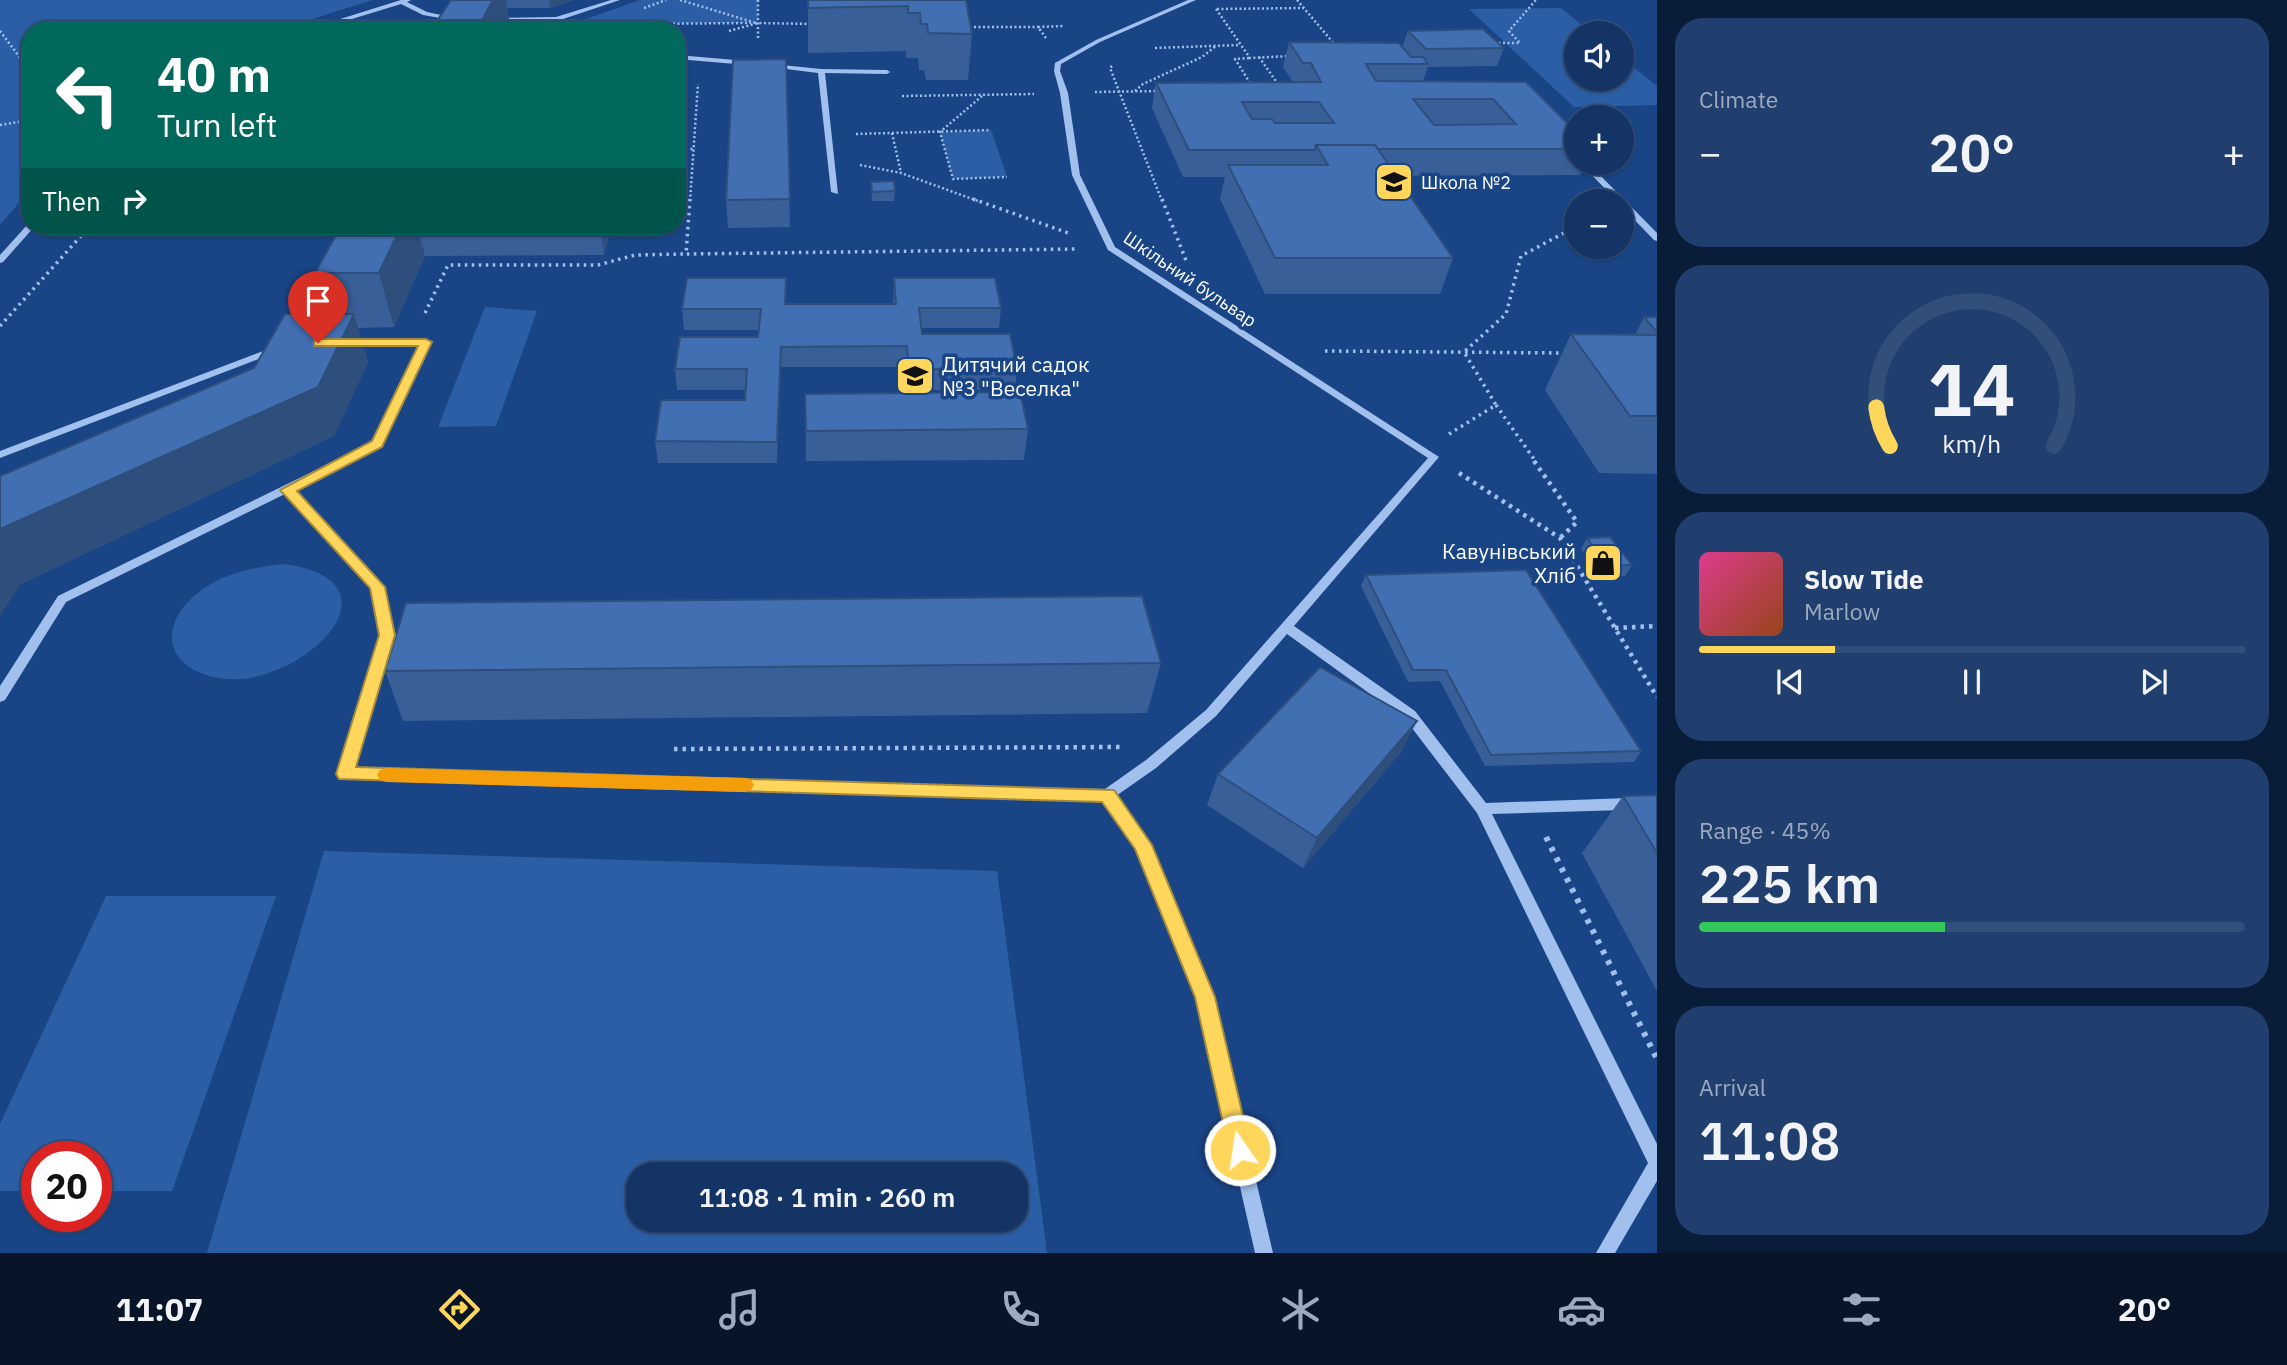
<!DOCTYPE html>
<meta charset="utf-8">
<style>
:root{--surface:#133465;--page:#203f6e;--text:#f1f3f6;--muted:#9daabf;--line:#324f79;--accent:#ffd65c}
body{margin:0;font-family:"IBM Plex Sans",sans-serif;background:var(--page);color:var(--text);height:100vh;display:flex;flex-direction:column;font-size:26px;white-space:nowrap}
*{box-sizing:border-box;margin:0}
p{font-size:23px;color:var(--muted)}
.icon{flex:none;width:38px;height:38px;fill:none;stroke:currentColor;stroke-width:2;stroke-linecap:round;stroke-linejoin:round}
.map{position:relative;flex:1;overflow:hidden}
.sheet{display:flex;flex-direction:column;gap:18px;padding:18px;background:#0a1d38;width:630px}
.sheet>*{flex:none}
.banner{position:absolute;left:21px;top:21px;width:665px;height:214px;border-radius:28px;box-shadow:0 2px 5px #0004,0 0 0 2px var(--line);background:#00695c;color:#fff;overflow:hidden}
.buttons{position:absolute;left:1564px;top:21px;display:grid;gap:14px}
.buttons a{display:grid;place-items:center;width:70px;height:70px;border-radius:50%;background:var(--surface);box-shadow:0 2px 5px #0004,0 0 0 2px var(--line);font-size:35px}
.speed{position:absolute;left:21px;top:1141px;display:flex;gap:14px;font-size:35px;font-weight:700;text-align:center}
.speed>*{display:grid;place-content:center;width:91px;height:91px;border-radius:50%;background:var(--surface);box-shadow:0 2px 5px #0004,0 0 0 2px var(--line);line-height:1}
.speed .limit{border:10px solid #d22;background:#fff;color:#111}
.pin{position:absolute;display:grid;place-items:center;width:60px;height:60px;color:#fff;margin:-72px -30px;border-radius:50% 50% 50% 0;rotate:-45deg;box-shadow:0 0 7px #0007}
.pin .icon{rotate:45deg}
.me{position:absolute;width:77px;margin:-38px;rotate:347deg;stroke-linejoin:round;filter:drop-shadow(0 0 5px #0008)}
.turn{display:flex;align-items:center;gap:24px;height:147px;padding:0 21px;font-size:32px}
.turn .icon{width:91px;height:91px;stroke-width:2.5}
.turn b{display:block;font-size:49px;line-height:60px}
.then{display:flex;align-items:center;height:66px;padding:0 21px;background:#0003;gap:14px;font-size:26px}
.big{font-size:52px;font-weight:600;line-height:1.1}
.sheet .card{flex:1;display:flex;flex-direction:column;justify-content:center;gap:10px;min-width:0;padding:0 24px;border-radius:28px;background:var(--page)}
.sheet .dial{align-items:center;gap:0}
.dial svg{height:182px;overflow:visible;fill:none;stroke:var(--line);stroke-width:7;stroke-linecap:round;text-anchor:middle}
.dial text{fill:var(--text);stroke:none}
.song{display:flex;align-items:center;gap:21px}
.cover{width:84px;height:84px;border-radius:10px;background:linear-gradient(135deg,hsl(330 70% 55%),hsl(20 70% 35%))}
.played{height:7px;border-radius:4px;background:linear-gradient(90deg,var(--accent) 25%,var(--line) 25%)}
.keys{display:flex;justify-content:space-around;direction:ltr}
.heat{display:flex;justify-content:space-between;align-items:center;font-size:38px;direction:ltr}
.charge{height:10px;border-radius:5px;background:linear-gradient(90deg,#34c759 45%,var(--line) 0)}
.trip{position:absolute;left:626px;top:1162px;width:402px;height:70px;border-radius:28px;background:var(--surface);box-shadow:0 2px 5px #0004,0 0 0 2px var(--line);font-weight:600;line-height:70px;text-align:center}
.menu{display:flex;height:112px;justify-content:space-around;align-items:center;background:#081528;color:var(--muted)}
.menu .icon{width:49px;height:49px}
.menu .selected{color:var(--accent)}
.menu b{font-size:32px;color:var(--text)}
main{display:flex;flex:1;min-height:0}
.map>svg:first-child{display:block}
</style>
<main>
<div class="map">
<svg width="1657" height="1253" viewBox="0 0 1657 1253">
<rect width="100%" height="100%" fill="#194587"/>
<g fill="#2c5ea6" fill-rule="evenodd">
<polygon points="0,0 373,0 277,30 30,30 30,190 0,225"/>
<polygon points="640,0 758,0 758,23 572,24"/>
<polygon points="1561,8 1592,33 1577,33 1577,79 1622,79 1622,58 1657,86 1657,105 1574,107 1469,9"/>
<polygon points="991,130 1007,177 953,179 940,132"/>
<polygon points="485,307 537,311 496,426 438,427"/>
<path d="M284 564C415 582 293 697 213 677 158 663 162 618 203 589 227 572 255 567 284 564Z"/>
<path d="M324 851 997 871 1047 1253H207ZM639 1174H1017V1220H639Z"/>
<polygon points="106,896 276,896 172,1191 96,1191 96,1157 37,1157 37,1191 0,1191 0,1124"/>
</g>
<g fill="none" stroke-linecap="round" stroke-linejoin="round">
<g stroke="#a1c0ed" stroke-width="2.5" stroke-dasharray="2 2.5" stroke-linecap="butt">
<polyline points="680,0 756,23"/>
<polyline points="758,0 758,39"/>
<polyline points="1297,0 1336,46"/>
<polyline points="644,8 666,0"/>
<polyline points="1216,9 1250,58 1290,56"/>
<polyline points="1217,9 1304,8"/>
<polyline points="637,24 751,23"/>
<polyline points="965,27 1038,27"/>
<polyline points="0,31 30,71"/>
<polyline points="729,31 758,23 813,24"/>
<polyline points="1046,38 1038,27 1064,26"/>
<polyline points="1494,43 1520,43 1509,31 1536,0"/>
<polyline points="1155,48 1240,45"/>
<polyline points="1259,57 1280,87"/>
<polyline points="1249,58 1235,59 1252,86"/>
<polyline points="1112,66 1110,68 1162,201"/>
<polyline points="1135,91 1143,84 1202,57 1216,46"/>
<polyline points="1095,92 1159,91"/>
<polyline points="902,96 1034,94"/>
<polyline points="982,96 940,132 953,179 1007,177"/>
<polyline points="0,125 30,120"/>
<polyline points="892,133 901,173"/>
<polyline points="856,134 991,130"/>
<polyline points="677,149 695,149"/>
<polyline points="860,165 901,173 978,201"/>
<polyline points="690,201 698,84"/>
</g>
<g stroke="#a1c0ed" stroke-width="3.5" stroke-dasharray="2.5 4.5" stroke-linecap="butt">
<polyline points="690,199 686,254 1078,249"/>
<polyline points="973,199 1071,234"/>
<polyline points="1162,199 1187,263"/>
<polyline points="425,313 448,265 598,265 635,255 686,254"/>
<polyline points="0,326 90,226"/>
<polyline points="1325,351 1565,353"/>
<polyline points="1496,405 1536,462"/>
<polyline points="1449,434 1496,405 1464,352 1506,314 1521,256 1577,226"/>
</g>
<g stroke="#a1c0ed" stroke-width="4.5" stroke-dasharray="3.5 5" stroke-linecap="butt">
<polyline points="1534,461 1577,522 1560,538"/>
<polyline points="1459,473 1560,538 1657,697"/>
<polyline points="1615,628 1657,626"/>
<polyline points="674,749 1120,747"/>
</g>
<polyline stroke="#a1c0ed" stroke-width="6" stroke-dasharray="4.5 7" stroke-linecap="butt" points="1546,837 1657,1059"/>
<g fill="#a1c0ed" fill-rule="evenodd">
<polygon points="401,0 411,0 407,2 427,12 460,19 457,21 423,15 401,4 316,30 305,30"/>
<polygon points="611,0 620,0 557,21 492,22 489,20 492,18 556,17"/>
<polygon points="1188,0 1196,0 1100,42 1061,64 1060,71 1068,93 1080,175 1115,247 1439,457 1294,626 1415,711 1486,803 1657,797 1657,809 1492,814 1657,1144 1657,1181 1615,1253 1596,1253 1648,1163 1477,813 1405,719 1287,634 1216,716 1156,768 1116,796 1150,846 1213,997 1273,1253 1255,1253 1197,997 1137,849 1103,800 340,778 338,774 381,635 372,588 285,494 66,602 5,700 0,702 0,686 58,596 373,442 420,345 347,346 344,345 344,341 426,339 431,342 381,446 294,489 384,587 393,635 353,769 1105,789 1146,760 1206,710 1428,458 1108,250 1072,175 1060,93 1054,71 1055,63 1096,40"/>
<polygon points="677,55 747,61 750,63 747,65 677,59"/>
<polygon points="772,64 821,69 887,70 890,72 887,74 825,73 838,194 831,192 818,73 770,67 769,66"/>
<polygon points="1580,163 1588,163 1657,233 1657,241 1654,240 1622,207 1622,201 1617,201"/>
<polygon points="28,224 35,226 3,262 0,263 0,255"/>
<polygon points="274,347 277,348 277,352 0,458 0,451"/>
</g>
</g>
<g fill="#395f98">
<polygon points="451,0 574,0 550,8 507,8 509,20 642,30 434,30 433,27"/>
<polygon points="808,0 966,0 972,34 968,80 926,80 924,70 919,70 918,58 906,58 906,51 808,53"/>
<polygon points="1408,31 1504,48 1497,66 1428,67 1423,81 1526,82 1577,133 1577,163 1586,163 1580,175 1396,176 1453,258 1440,294 1265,294 1220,199 1225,177 1183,177 1152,108 1156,83 1293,82 1283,67 1289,42 1402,47"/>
<polygon points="786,59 790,227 728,228 726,200"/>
<polygon points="871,182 895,191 894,201 872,201"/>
<polygon points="341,226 611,226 604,255 425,256 394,327 358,328 368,362 334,436 21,584 0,476 254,368 328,314 315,273"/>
<polygon points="894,278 1001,308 999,328 921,328 922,334 1017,369 1015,390 908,390 906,367 781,367 777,463 658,463 655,441 745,400 746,390 677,390 675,369 758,337 759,330 684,330 682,309 787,304 893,304"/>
<polygon points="1644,317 1657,317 1657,474 1599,473 1545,390 1571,334 1635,335"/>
<polygon points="805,394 1028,429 1024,460 806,461"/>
<polygon points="1587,538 1632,565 1625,576 1602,577 1581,549"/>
<polygon points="1366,575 1641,751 1634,762 1485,766 1440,681 1408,682 1361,586"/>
<polygon points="1161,663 1147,713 403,721 385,671"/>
<polygon points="1401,752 1303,868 1207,805 1218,774"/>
<polygon points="1657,795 1657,991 1582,853 1623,796"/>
</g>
<g fill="#2e4e7c">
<polygon points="493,0 506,0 510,27 482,20"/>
<polygon points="549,0 574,0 550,8"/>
<polygon points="401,226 417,226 425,256 394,327 379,273"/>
<polygon points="600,226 611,226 604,255"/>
<polygon points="354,314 368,362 334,436 21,584 0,616 0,529"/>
<polygon points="781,347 781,367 777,463 777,442"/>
<polygon points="1417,721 1401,752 1303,868 1317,838"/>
</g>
<g fill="#426fb1" stroke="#2e4e7c" stroke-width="2" fill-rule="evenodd">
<polygon points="451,0 493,0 482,20 641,21 638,30 440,30 441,27 433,27"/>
<polygon points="808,0 966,0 972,34 928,33 927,24 921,24 920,13 908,13 908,6 808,8"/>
<polygon points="1483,29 1504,48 1426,49 1408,31"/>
<path d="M1289 42 1399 43 1411 57H1423L1428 64H1366L1376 81 1526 82 1577 133V149H1377L1375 145H1316L1315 150H1189L1156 83 1321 82 1311 63H1303ZM1413 99H1493L1516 124 1434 125ZM1242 102H1319L1334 123H1275L1272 119H1252Z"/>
<polygon points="786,59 790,199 726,200 733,60"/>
<polygon points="1316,145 1375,145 1453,258 1275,258 1228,165 1328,165"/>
<polygon points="894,181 895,191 872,192 871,182"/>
<polygon points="341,226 401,226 379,273 315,273"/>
<polygon points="687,278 786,278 785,304 896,304 894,278 995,278 1001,308 919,308 922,334 1010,334 1017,369 909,369 907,346 781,347 777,442 655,441 661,400 745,400 747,369 675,369 680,337 758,337 761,309 682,309"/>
<polygon points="285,314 354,314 318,387 0,529 0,476 254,368"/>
<polygon points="1644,317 1657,317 1657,332"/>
<polygon points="1571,334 1657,335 1657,416 1630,416"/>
<polygon points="1020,392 1028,429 806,431 805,394"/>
<polygon points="1610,537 1632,565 1608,566 1587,538"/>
<polygon points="1526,570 1641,751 1491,755 1446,670 1413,670 1366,575"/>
<polygon points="1142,596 1161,663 385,671 406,603"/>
<polygon points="1320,667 1417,721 1317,838 1218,774"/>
<polygon points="1657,795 1657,853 1623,796"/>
</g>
<polygon fill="#ffd65c" stroke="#a68b3c" stroke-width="2" points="318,339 426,339 432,342 382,447 297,491 385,587 395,635 356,767 1114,790 1152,845 1215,997 1251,1150 1248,1158 1240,1162 1232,1158 1229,1150 1195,997 1135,849 1102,802 339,779 336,774 379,635 370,588 280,490 372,441 418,346 314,346 314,341"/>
<polygon fill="#f59e0b" points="386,768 745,778 751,780 754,785 751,790 745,792 386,782 380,780 377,775 380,770"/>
<defs>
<symbol id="school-square" viewBox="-11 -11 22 22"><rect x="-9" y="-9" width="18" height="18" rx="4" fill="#ffd65c" stroke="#194587"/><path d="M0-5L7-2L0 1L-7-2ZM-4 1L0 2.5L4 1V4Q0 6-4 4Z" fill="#111"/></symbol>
<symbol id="shop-square" viewBox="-11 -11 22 22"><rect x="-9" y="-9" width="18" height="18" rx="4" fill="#ffd65c" stroke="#194587"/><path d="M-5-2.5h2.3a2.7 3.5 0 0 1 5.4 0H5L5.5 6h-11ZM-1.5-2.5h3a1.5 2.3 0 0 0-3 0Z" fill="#111"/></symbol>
</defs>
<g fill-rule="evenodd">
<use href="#school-square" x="1372" y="160" width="44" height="44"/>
<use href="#school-square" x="893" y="354" width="44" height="44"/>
<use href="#shop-square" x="1581" y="541" width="44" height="44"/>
</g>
<g text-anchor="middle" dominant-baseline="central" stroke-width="7" stroke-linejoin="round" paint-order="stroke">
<g font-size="18" fill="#fff" stroke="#194587" text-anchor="start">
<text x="1421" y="182">Школа №2</text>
</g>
<g font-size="18" fill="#fff" stroke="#194587">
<text transform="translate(1190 279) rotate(34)">Шкільний бульвар</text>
</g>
<g font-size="21" fill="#fff" stroke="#194587" text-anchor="start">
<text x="942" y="364">Дитячий садок<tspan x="942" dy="24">№3 "Веселка"</tspan></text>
<text x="1576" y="551" text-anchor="end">Кавунівський<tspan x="1576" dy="24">Хліб</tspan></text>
</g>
</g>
</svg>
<div class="buttons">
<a><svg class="icon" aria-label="sound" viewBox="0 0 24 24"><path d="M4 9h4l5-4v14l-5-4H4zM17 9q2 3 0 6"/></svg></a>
<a>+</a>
<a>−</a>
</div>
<div class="speed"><div class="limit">20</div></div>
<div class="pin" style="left:318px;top:343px;background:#d93025"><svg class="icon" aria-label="arrive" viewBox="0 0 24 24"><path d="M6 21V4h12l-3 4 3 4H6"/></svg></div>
<svg class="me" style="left:1240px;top:1150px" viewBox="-20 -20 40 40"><circle r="17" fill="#ffd65c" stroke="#fff" stroke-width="3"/><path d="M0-11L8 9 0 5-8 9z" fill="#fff"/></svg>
<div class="trip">11:08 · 1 min · 260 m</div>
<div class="banner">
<div class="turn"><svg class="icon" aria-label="left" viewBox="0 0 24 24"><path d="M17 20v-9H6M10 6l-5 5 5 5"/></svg><div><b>40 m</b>Turn left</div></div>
<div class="then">Then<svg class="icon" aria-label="right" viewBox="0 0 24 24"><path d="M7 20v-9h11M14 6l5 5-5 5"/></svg></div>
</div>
</div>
<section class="sheet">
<div class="card"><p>Climate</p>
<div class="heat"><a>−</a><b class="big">20°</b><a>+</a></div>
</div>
<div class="card dial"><svg viewBox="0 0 100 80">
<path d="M14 69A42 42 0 1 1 86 69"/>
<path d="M14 69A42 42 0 0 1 8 52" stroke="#ffd65c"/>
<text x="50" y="56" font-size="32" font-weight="700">14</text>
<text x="50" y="72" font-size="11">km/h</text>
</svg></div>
<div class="card">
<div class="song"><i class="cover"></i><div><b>Slow Tide</b><p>Marlow</p></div></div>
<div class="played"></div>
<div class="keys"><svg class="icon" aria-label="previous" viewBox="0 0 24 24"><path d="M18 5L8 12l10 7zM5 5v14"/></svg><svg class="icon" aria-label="pause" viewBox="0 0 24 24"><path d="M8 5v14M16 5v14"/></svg><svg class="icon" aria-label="next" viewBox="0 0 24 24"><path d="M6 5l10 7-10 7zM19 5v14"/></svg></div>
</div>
<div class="card"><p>Range · 45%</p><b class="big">225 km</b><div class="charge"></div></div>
<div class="card"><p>Arrival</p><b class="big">11:08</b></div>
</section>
</main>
<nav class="menu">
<b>11:07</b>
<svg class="icon selected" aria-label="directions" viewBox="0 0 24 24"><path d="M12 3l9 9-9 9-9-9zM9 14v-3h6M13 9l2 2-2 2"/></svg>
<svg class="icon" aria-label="music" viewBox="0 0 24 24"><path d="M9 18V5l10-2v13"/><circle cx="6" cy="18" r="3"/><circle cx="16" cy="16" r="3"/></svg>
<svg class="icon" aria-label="phone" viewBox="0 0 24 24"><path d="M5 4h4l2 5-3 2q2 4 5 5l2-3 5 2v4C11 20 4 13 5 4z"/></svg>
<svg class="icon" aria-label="climate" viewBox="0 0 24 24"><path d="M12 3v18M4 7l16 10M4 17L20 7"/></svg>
<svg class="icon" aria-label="car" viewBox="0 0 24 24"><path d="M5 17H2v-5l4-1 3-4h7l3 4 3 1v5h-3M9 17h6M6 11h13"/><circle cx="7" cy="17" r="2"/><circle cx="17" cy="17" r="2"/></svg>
<svg class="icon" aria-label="filters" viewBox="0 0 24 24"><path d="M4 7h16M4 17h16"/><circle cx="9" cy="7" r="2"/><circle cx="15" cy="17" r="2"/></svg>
<b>20°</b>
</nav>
